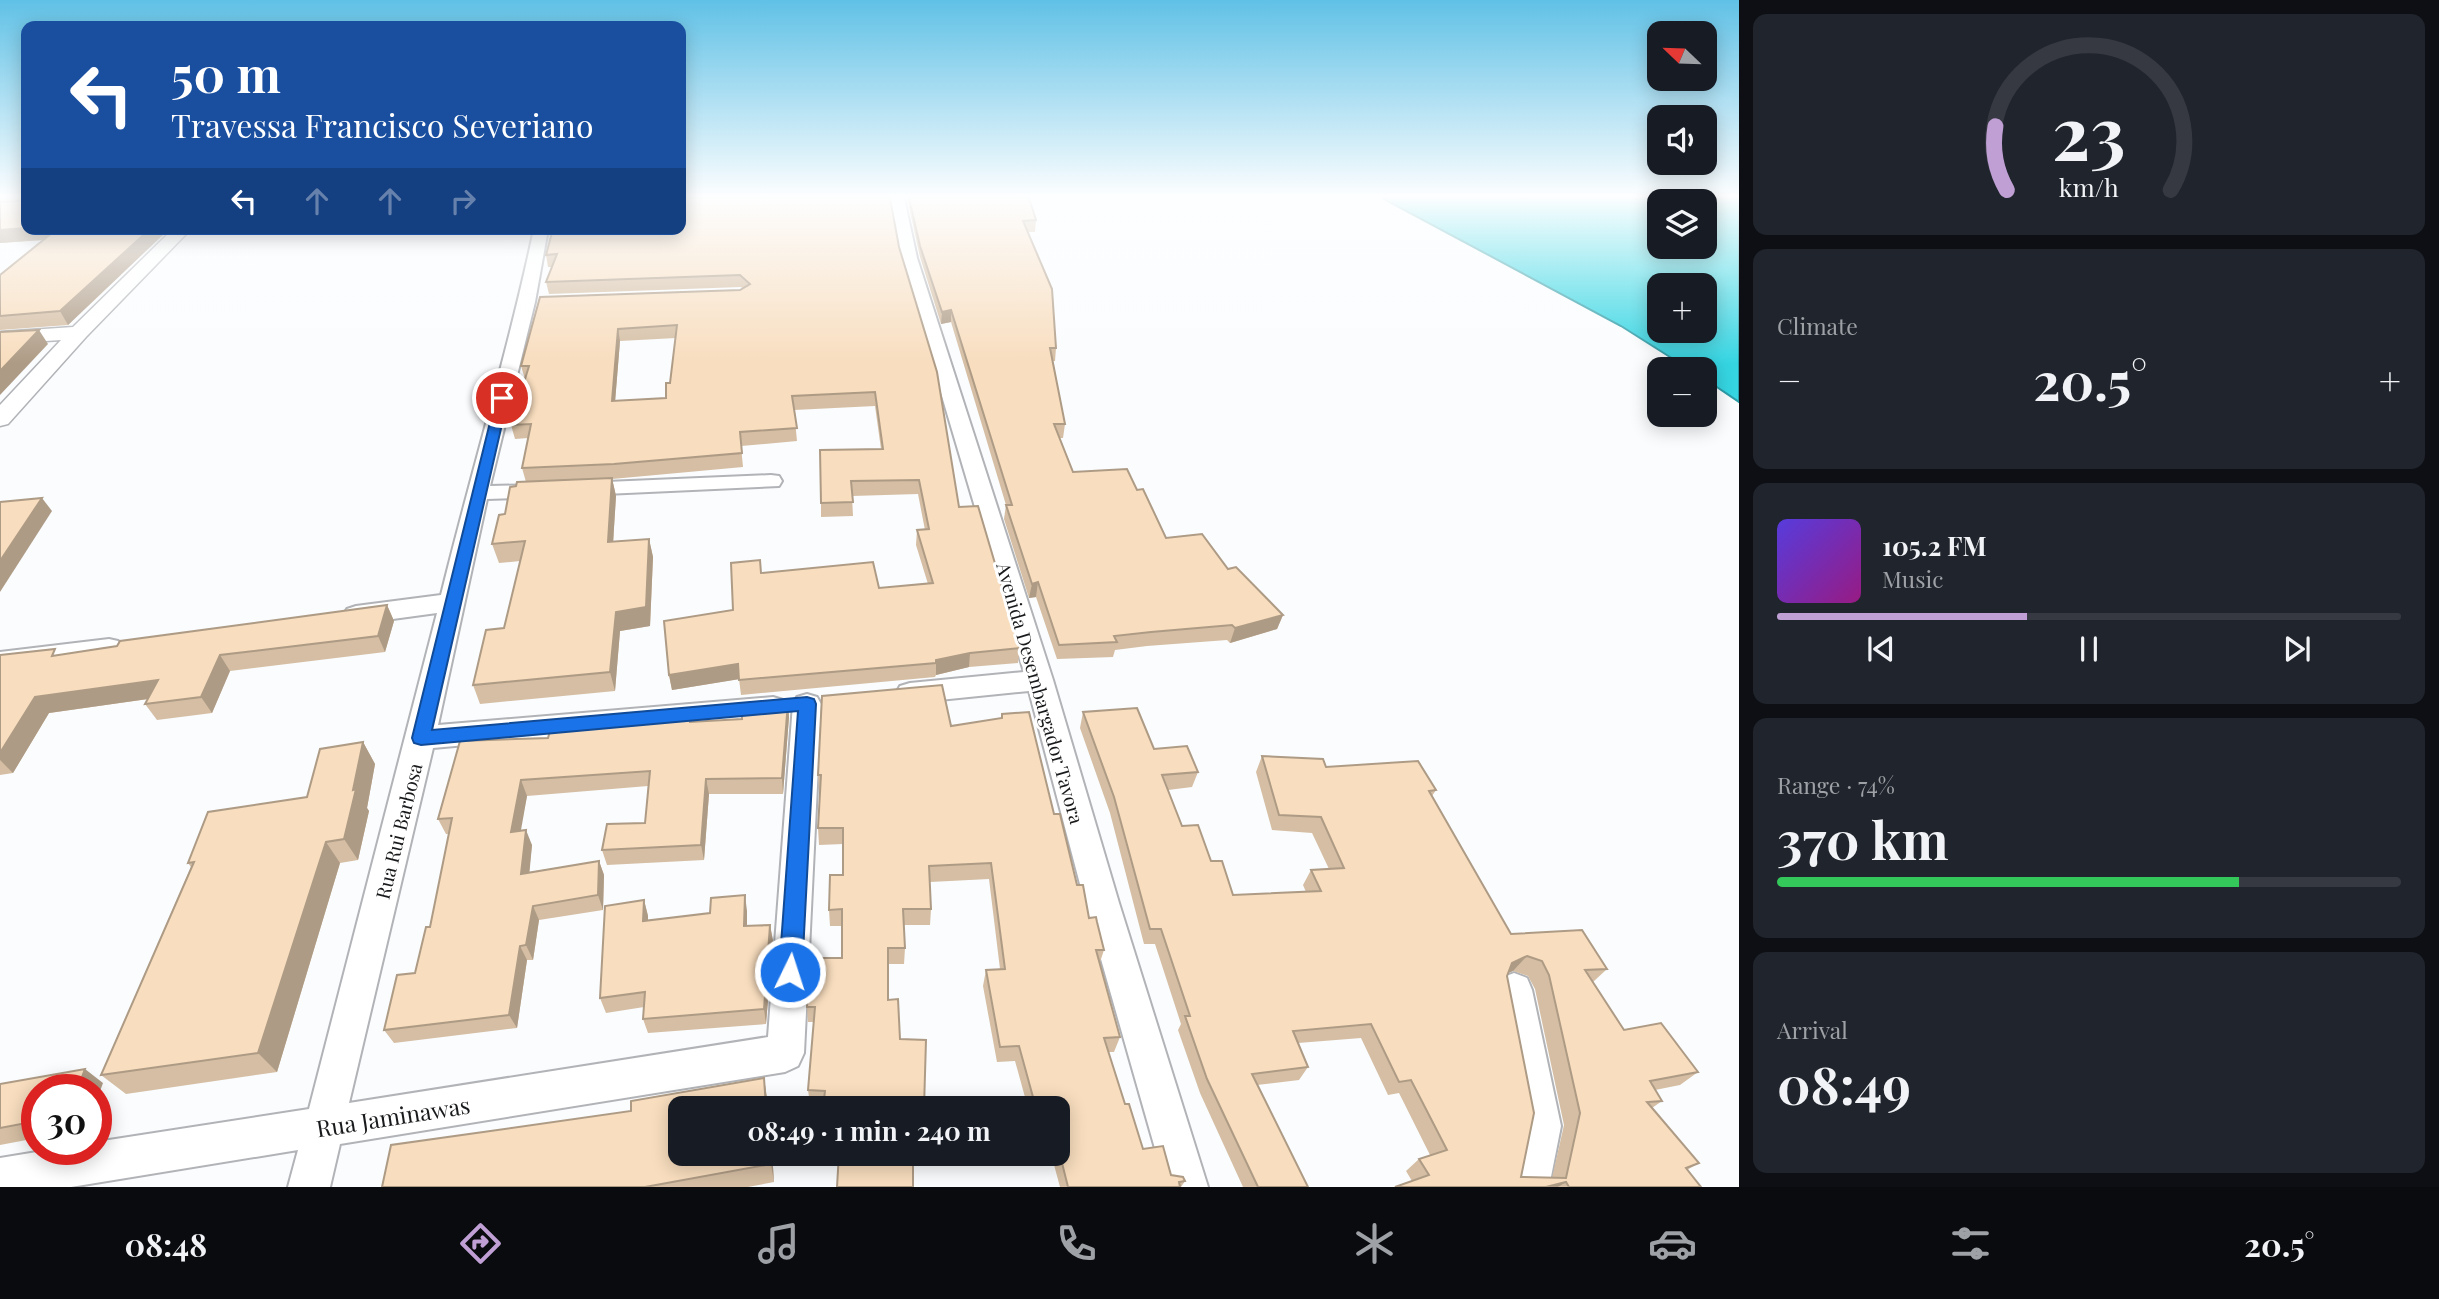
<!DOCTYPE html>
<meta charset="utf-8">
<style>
:root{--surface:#171b24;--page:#20242c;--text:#f1f3f6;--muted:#9ea1a6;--line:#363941;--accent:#bf9fd4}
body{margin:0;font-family:"Playfair Display",serif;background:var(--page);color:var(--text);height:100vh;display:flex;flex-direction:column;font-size:26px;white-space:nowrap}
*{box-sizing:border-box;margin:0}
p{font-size:23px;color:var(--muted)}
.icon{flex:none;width:38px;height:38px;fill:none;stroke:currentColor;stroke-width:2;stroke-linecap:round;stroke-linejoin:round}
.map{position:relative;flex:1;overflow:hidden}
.side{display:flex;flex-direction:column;gap:14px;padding:14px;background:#0d0f14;width:700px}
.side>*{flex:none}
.hud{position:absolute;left:21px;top:21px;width:665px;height:214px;border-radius:14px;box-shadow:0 4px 18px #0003;background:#1a4fa0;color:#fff;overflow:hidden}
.needle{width:46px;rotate:293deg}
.fabs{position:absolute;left:1647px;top:21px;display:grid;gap:14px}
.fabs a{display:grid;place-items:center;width:70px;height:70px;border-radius:14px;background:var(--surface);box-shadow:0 4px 18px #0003;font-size:35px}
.speed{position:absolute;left:21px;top:1074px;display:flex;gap:14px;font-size:35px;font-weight:700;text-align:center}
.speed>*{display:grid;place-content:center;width:91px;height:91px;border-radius:50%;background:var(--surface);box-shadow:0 4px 18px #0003;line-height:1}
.speed .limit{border:10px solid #d22;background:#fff;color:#111}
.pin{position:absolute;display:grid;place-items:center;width:60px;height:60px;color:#fff;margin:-30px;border:4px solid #fff;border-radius:50%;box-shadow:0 2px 7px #0007}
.me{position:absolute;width:77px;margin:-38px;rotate:4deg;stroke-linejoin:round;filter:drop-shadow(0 0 5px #0008)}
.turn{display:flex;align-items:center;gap:24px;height:147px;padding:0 35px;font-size:32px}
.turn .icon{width:91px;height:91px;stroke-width:2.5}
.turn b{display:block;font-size:49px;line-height:60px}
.lanes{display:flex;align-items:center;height:66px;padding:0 35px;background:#0003;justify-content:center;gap:35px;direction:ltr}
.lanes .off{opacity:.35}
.big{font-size:52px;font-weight:700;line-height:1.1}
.side .widget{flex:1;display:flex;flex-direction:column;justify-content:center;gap:10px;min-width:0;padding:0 24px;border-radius:14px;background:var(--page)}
.side .dial{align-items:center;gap:0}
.dial svg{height:182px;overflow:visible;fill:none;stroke:var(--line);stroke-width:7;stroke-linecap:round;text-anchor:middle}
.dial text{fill:var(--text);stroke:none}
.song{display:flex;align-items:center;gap:21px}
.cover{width:84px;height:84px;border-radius:10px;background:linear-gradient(135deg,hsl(250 70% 55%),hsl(310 70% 35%))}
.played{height:7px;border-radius:4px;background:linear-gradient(90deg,var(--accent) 40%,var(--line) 40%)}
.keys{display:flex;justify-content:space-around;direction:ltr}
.heat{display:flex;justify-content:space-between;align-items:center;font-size:38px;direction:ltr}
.charge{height:10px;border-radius:5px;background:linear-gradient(90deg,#34c759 74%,var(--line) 0)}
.trip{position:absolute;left:668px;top:1096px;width:402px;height:70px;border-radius:14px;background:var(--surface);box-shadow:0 4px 18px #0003;font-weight:700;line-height:70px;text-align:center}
.tab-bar{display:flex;height:112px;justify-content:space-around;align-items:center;background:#090b0e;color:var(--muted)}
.tab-bar .icon{width:49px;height:49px}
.tab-bar .on{color:var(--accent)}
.tab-bar b{font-size:32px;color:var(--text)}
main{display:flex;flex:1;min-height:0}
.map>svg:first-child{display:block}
</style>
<main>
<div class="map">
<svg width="1739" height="1187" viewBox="0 0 1739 1187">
<rect width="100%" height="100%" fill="#fafcfe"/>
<path fill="#35d5e2" stroke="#2d9da7" stroke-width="2" fill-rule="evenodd" d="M1382 198H1739V402L1705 379 1704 369H1689L1621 326ZM1659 201H1704V247H1659ZM1659 285H1704V331H1659Z"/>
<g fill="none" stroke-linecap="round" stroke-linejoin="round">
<defs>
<g id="minor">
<polygon points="890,198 904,198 917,258 1053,680 1119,903 1208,1187 1166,1187 1085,903 1029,691 910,703 900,700 896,693 900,686 910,683 1024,672 901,258"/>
<path d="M534 229H548L535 302 490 486 543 485 551 486 554 491 551 496 543 497 487 499 438 725 773 697 783 700 787 707 783 714 773 717 433 748 349 1103 768 1037 793 704 797 697 807 694 817 697 821 704 804 1053 798 1066 785 1072 340 1144 330 1187H288L298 1150 71 1187H0V1158L49 1150H96V1142L309 1109 437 613 356 624 347 621 343 615 347 609 356 606 441 595C471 473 508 352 534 229Z"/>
<polygon points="771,475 779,476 782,481 779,486 583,495 575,494 572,489 575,484 583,483"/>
<polygon points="109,639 118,641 122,648 118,655 0,672 0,652"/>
<polygon points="1514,973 1527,978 1532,990 1561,1126 1549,1187 1507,1187 1521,1126 1496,990 1501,978"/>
</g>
<polygon id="tertiary" points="173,229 191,229 86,337 8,424 0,426 0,405 61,340 0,344 0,332 73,327"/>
</defs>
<use href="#minor" stroke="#b1b3b7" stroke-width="4"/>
<use href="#tertiary" stroke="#b1b3b7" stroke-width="3"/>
<use href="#minor" fill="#fff" fill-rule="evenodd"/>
<use href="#tertiary" fill="#fff" fill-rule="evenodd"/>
</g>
<g fill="#d5bea3" fill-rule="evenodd">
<polygon points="0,198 26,198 26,229 169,229 68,325 0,330 0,275 44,240 0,243 0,202 21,201 0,201"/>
<polygon points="907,198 1029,198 1036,220 1035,232 1028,232 1056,348 1055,361 1053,361 1065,424 1063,438 1059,438 1073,472 1137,490 1166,538 1228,569 1283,615 1277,629 1230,643 1227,640 1147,646 1115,650 1113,657 1057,659 1036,597 1029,598 1004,519 1006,505 951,322 941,324 920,257"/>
<path d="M899 247 959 507 1020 648 1018 663 969 667 936 675 935 677 741 695 739 679 672 690 669 675 733 610 761 573 879 588 928 584 916 545 917 530H925L918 494 852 496 853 516 821 517V503L881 449 875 406 794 410 797 441 741 446 743 467 612 479 616 496 613 542 649 539 653 557 650 626 620 631 615 691 480 704 473 685 504 628 520 561 499 563 492 544 516 486 526 482 522 468 528 438 515 439 511 425 525 379 521 366 540 297 740 290 743 289 741 287 549 294 546 282 552 267H548L546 255ZM676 338 670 383 666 398 615 401 620 341Z"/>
<polygon points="387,605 394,621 385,652 230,671 212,713 157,720 145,704 148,699 49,713 13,773 0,775 0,655 59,655"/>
<polygon points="788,702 789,717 783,794 709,794 704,860 607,865 602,850 645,823 648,786 527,796 520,831 532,845 529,872 599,861 604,875 603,910 539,920 533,960 527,960 517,1028 394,1043 384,1030 415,973 430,927 449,834 446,834 438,819 548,738 691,722 742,719"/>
<path d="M1083 712 1198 772 1192 787 1168 790 1182 826 1211 861 1233 895 1306 892 1303 885 1311 870 1329 869 1312 833 1272 830 1256 772 1262 756 1326 767 1436 790 1432 796 1511 934 1607 969 1593 982 1624 1030 1698 1072 1680 1085 1655 1090 1662 1101 1652 1108 1699 1163 1687 1170 1701 1187H1395L1412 1181 1406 1171 1419 1159 1430 1155 1399 1093 1388 1095 1361 1038 1298 1043 1308 1067 1299 1080 1257 1085 1308 1187H1243L1200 1093 1178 1030 1181 1024 1155 944H1144L1110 813 1080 728ZM1513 971 1528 976 1535 989 1564 1125 1552 1178 1521 1177 1507 976 1508 973Z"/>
<polygon points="1002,714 1054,814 1089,918 1104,950 1100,962 1120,1037 1114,1052 1108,1052 1125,1104 1143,1149 1171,1175 1185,1181 1181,1187 1060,1187 1053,1161 1025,1165 1023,1153 1059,1153 1059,1108 1028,1108 1015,1061 997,1062 983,986 986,970 1000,969 989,879 930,882 931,909 930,925 904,925 905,948 904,964 888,964 823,1105 810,1104 808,1090 814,1022 808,1022 807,1007 842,958 842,926 830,926 829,910 843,875 843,844 819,845 818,828 820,792 819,792 818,775 951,726 1001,718"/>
<polygon points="363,742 375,764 367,808 369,811 358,860 340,863 277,1072 126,1094 101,1075 191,867 188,863 307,797"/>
<polygon points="644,900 648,916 648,920 747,911 747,926 770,925 773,941 766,1024 648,1033 643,1019 644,1007 606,1013 600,998"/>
<polygon points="764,1078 768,1108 681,1108 681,1153 772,1153 774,1182 748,1187 382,1187 391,1145 631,1111 631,1101"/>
<polygon points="103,1083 37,1090 37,1138 0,1145 0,1084"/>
<polygon points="821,1153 923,1153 922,1163 821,1156"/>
</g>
<g fill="#ae9b85">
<polygon points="26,228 26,229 64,229 69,238 0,243 0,230"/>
<polygon points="150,229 169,229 68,325 60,311"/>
<polygon points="951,310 951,322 941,324 942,312"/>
<polygon points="618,329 620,341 614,415 612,401"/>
<polygon points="39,330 48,344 0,395 0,371"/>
<polygon points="612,478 616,496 612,561 608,542"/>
<polygon points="42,498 52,511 0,592 0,561"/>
<polygon points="649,539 653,557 650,626 620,631 615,691 610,672 616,612"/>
<polygon points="1038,582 1036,597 1029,598 1032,584"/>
<polygon points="387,605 394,621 385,652 378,636"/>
<polygon points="1283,615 1277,629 1230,643 1235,628"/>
<polygon points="970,653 969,667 936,675 936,660"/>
<polygon points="220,655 230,671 212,713 201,697"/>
<polygon points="738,664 740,679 672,690 669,675"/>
<polygon points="158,680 169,696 49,713 13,773 0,760 0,753 35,697"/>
<polygon points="788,702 789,717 783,794 782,778"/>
<polygon points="363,742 375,764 367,808 369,811 358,860 344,839"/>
<polygon points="706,779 709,794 704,860 701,845"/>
<polygon points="521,780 527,796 518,847 511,832"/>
<polygon points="526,830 532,845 528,888 521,874"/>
<polygon points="326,842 340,863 277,1072 258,1053"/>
<polygon points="599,861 604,875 603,910 598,895"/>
<polygon points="745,895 747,911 747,942 744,926"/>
<polygon points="644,900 648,916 648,936 643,921"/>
<polygon points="533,906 539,920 533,960 526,945"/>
<polygon points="770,925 773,941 766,1024 764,1009"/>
<polygon points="520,946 527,960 517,1028 509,1015"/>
<polygon points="1527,956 1513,971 1499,977 1512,963"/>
<polygon points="85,1069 103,1083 96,1102 96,1090 77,1090"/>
<polygon points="764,1078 767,1098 768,1108 766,1108"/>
<polygon points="770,1153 772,1153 774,1182 771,1164"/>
<polygon points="1566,1182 1558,1187 1546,1187"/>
</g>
<g fill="#f8ddbe" stroke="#ae9b85" stroke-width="2" fill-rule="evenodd">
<polygon points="21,198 26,198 26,228 0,230 0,202 21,201"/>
<path d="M681 198H890L899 247 937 372 959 507 978 506 1020 648 970 653 936 660V663L739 680 738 664 669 675 664 621 733 610 731 563 760 560 761 573 873 562 879 588 933 583 917 530 929 529 919 480 851 481 853 502 821 503 820 450 883 449 875 392 792 396 797 428 740 432 742 453 614 464 522 468 531 424 511 425 529 366H521L540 297 740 290 750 284 740 275 546 282 557 254 546 255 553 229H681ZM677 325 670 383H666V398L612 401 618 329Z"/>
<polygon points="909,198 1029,198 1036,220 1023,221 1052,289 1056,348 1050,348 1065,424 1054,424 1073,472 1127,469 1137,490 1143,489 1166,538 1202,534 1228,569 1236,567 1283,615 1235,628 1232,625 1151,632 1114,636 1117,642 1059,645 1038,582 1032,584 1006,505 1012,505 951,310 942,312 920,246"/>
<polygon points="57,229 150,229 60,311 0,316 0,275"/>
<polygon points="39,330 0,371 0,332"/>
<polygon points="612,478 608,542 649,539 646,607 616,612 610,672 473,685 486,630 504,628 525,541 492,544 499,515 505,514 510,487 516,486 517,482"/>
<polygon points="42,498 0,561 0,502"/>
<polygon points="387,605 378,636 220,655 201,697 145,704 158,680 35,697 0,753 0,655 55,649 52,656 117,646 120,641"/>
<polygon points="942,685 951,726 1002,718 1002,714 1029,712 1054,814 1060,814 1077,885 1083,885 1089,918 1096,917 1097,922 1104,950 1096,950 1120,1037 1104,1038 1125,1104 1129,1104 1143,1149 1163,1146 1171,1175 1183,1177 1185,1181 1179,1182 1180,1187 1068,1187 1059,1151 1059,1108 1036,1108 1019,1046 1000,1047 986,970 1005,969 991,863 929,866 931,909 903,909 905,948 888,948 888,1000 898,999 900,1039 926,1040 924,1108 823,1108 825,1091 808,1090 815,1007 807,1007 809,958 842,958 842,909 829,910 830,875 843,875 843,828 818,828 821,775 818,775 822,696"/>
<polygon points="788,702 782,778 706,779 701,845 602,850 607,824 645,823 650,771 521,780 511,832 526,830 521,874 599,861 598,895 533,906 526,945 520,946 509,1015 384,1030 397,975 415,973 426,927 430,927 452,818 438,819 460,741 548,738 550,731 690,719 690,722 742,719 741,706"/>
<path d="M1137 708 1154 749 1187 746 1198 772 1162 775 1182 826 1198 825 1211 861H1222L1233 895 1321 891 1311 870 1344 868 1321 817 1279 815 1262 756 1323 759 1326 767 1418 761 1436 790 1429 791 1511 934 1582 930 1607 969 1585 970 1624 1030 1661 1023 1698 1072 1650 1081 1662 1101 1647 1102 1699 1163 1686 1168 1701 1187H1569L1566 1182 1546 1187H1395L1429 1175 1419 1159 1447 1150 1411 1080 1399 1082 1371 1024 1293 1031 1308 1067 1252 1074 1308 1187H1258L1207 1079 1185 1016H1190L1161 929H1150L1114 797 1083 712ZM1527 956 1542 961 1549 975 1580 1113 1566 1178 1521 1177 1534 1113 1507 976 1512 963Z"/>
<polygon points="363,742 353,790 356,789 344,839 326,842 258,1053 101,1075 194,862 188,863 208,812 307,797 320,749"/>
<polygon points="745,895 744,926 770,925 764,1009 643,1019 645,992 600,998 605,906 644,900 643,921 710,913 711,898"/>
<polygon points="85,1069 77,1090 37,1090 37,1121 0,1128 0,1084"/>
<polygon points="764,1078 766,1108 681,1108 681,1153 770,1153 771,1164 645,1187 382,1187 391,1145 631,1111 631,1101"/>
<polygon points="839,1153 913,1153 913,1187 837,1187"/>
</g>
<linearGradient id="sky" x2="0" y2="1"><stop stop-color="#60c1e6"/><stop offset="0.54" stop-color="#fdfeff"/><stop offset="1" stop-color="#fdfeff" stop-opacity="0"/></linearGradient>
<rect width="1739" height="364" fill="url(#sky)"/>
<polygon fill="#1a73e8" stroke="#114b97" stroke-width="2" points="502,394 508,398 432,730 807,697 814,699 816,704 802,972 799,980 790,983 782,980 779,972 798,711 421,745 414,743 412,738 496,398"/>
<g text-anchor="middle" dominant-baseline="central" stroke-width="6" stroke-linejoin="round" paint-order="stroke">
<g font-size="19" fill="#191a1c" stroke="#fff">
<text transform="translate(1041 693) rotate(74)">Avenida Desembargador Tavora</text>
<text transform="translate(398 831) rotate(-76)">Rua Rui Barbosa</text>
</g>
<g font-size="23" fill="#191a1c" stroke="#fff">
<text transform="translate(393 1116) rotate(-9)">Rua Jaminawas</text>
</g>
</g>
</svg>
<div class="fabs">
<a><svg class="needle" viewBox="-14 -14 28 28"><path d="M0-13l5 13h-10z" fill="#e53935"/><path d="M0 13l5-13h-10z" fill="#9ea1a6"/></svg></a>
<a><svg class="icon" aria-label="sound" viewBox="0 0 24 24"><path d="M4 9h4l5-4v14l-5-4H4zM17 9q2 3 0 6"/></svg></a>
<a><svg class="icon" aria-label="layers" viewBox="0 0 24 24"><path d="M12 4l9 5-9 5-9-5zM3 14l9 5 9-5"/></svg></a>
<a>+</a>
<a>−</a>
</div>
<div class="speed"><div class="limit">30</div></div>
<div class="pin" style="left:502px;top:398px;background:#d93025"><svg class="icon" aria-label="arrive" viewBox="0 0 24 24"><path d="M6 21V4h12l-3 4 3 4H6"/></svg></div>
<svg class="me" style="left:790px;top:972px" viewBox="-20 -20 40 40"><circle r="17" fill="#1a73e8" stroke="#fff" stroke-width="3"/><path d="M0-11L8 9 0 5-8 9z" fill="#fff"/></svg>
<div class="trip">08:49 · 1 min · 240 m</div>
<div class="hud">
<div class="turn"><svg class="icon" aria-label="left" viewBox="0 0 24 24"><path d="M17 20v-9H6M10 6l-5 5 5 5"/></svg><div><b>50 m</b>Travessa Francisco Severiano</div></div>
<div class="lanes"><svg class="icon" aria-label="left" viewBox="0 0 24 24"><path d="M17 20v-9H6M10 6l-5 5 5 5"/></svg><svg class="icon off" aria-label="ahead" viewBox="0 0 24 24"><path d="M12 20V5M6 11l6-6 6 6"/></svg><svg class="icon off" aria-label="ahead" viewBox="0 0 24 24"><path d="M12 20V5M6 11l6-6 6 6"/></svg><svg class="icon off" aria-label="right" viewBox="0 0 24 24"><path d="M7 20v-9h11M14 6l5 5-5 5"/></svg></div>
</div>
</div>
<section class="side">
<div class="widget dial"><svg viewBox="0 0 100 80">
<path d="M14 69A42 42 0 1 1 86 69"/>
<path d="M14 69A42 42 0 0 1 9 41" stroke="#bf9fd4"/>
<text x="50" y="56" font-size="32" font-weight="700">23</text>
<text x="50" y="72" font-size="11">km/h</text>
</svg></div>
<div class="widget"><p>Climate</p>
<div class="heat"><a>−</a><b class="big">20.5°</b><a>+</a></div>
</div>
<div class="widget">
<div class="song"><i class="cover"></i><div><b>105.2 FM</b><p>Music</p></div></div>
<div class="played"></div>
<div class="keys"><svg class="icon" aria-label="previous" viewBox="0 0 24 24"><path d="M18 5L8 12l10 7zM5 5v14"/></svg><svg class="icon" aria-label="pause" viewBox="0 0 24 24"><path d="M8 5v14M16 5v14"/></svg><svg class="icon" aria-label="next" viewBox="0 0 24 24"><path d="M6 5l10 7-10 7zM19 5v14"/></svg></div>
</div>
<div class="widget"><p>Range · 74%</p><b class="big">370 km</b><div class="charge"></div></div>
<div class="widget"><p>Arrival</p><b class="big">08:49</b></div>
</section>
</main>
<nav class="tab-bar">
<b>08:48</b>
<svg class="icon on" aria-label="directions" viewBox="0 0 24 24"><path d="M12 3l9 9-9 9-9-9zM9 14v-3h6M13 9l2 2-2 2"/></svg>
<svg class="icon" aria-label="music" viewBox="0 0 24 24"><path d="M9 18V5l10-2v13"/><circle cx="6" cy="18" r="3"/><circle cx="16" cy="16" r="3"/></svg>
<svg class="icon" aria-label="phone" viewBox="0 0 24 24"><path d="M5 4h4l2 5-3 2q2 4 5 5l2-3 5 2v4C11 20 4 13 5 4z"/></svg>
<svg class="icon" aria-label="climate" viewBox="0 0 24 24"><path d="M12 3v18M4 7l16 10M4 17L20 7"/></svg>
<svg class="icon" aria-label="car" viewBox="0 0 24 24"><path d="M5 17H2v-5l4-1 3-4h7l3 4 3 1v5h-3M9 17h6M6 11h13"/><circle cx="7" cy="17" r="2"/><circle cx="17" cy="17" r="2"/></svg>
<svg class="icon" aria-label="filters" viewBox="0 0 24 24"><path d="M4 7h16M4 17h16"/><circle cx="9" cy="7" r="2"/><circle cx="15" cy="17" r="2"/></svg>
<b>20.5°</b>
</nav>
